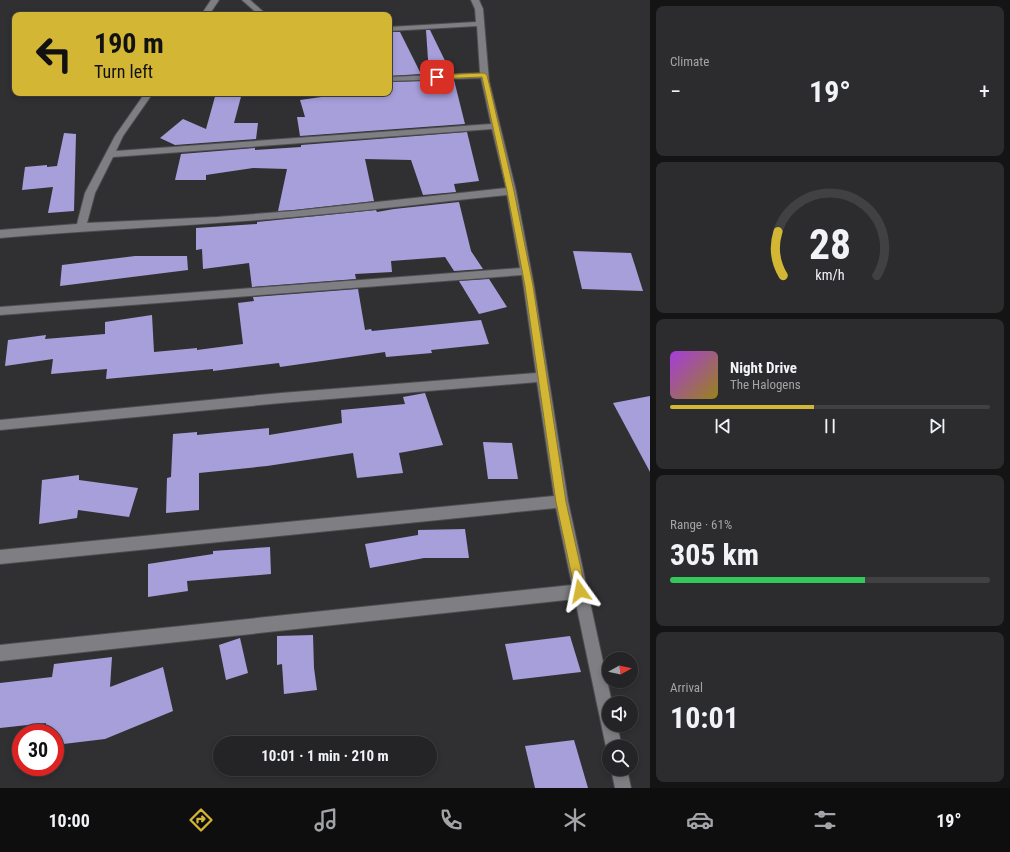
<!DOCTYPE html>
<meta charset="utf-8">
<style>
:root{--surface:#242426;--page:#2c2c2e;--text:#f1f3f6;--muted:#a3a4a7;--line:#414143;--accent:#d4b635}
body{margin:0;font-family:"Roboto Condensed",sans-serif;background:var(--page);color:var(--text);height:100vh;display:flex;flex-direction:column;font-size:15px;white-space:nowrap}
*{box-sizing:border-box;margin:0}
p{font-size:13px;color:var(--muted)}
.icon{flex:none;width:22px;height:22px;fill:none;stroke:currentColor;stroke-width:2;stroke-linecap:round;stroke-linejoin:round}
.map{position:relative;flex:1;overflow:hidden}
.details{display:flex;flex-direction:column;gap:6px;padding:6px;background:#141415;width:360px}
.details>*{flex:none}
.top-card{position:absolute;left:12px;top:12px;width:380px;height:84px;border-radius:8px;box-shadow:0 2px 6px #0003,0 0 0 1px var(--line);background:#d4b635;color:#111;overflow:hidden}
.needle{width:26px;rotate:82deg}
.controls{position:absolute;left:602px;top:652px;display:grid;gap:8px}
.controls a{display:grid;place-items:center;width:36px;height:36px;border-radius:50%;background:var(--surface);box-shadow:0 2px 6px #0003,0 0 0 1px var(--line);font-size:20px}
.speed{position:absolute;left:12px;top:724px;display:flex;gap:8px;font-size:20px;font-weight:700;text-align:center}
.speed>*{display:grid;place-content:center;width:52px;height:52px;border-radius:50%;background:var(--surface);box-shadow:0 2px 6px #0003,0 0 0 1px var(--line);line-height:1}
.speed .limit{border:6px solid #d22;background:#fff;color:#111}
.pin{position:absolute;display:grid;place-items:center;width:34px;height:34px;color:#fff;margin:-17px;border-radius:8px;box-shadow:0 2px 6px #0006}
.me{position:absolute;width:44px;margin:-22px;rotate:348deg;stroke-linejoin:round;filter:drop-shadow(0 0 3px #0008)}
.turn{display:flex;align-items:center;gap:14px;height:84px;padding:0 16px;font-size:18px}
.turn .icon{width:52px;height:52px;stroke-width:2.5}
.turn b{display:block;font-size:28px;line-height:34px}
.big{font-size:30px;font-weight:700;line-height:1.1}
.details .card{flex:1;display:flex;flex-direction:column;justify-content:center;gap:6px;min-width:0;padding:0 14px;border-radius:8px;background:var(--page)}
.details .dial{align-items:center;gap:0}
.dial svg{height:104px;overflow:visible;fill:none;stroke:var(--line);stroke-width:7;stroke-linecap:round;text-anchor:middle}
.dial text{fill:var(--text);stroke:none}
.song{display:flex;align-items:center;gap:12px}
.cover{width:48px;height:48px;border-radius:6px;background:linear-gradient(135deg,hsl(280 70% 55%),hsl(50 70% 35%))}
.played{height:4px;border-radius:2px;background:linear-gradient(90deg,var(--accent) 45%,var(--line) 45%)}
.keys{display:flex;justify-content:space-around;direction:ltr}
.heat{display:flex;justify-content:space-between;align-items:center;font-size:22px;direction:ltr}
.charge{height:6px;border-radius:3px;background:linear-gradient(90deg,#34c759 61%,var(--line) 0)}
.trip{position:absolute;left:213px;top:736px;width:224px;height:40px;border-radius:20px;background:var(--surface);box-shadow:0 2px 6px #0003,0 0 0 1px var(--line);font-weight:700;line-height:40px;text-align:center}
.menu{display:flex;height:64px;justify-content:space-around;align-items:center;background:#0e0e0f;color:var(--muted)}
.menu .icon{width:28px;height:28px}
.menu .active{color:var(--accent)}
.menu b{font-size:18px;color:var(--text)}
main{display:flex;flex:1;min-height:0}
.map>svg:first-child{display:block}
</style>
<main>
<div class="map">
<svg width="650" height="788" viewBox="0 0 650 788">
<rect width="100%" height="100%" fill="#303033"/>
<g fill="#a79fda">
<polygon points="426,30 430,30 451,73 429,74"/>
<polygon points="389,32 400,32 421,74 389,76"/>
<polygon points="454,80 465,124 300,136 297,117 305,117 300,100 350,93 389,93 389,82 425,81 430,91 429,81"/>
<polygon points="216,93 242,93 234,123 258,123 256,139 175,145 160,138 183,119 206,129"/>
<polygon points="467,132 479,181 454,184 456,192 423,195 411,160 365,159 374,201 294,210 278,211 287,169 253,168 206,175 206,180 175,180 181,154 255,148 255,150 301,147 301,145"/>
<polygon points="64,133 76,134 74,211 48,213 53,187 22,190 25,167 47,165 47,167 57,166"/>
<polygon points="459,202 471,251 483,269 454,271 445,257 391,261 392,272 355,274 356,279 252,287 249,263 203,269 202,249 196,250 196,228 257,224 257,222 376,210 377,212 394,209"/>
<polygon points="573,251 631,253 643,291 582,289"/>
<polygon points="135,256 187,256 188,270 60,286 62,265"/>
<polygon points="489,279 507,307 479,314 459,281"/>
<polygon points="358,289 365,330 371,329 372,331 481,320 489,344 431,350 432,353 386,357 385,352 280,367 279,363 213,371 213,369 106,379 107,369 51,374 53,359 5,366 8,340 46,335 45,339 105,334 105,322 152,315 154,352 197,348 197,350 243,344 238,303 254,301 253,297"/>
<polygon points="425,393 443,445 399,453 403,473 357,478 353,453 267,466 199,473 199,510 166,513 167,478 171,477 173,434 197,432 197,435 269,428 269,435 342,423 341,410 405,404 403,397"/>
<polygon points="650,396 650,472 613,403"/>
<polygon points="483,442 512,443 518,479 488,479"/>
<polygon points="79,475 79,480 138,488 129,517 78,510 77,518 39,524 42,480"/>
<polygon points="465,529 469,558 424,558 370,568 365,544 418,535 418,530"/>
<polygon points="270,547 271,574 187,581 188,591 148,597 148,564 213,554 213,551"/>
<polygon points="313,635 314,668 317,690 284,694 282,664 277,665 277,636"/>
<polygon points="570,636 581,672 513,680 505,644"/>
<polygon points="240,638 248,673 226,680 219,645"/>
<polygon points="112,657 110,687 163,667 173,711 105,739 55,745 55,733 45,733 46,723 0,728 0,683 52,677 54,664"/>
<polygon points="574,740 588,788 535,788 525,746"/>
</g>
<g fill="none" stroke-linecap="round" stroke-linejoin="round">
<defs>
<g id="minor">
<polygon points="211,0 219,0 209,15 201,15"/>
<polygon points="242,0 250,0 267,15 259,15"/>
<path d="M471 0H479L483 9 489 81 516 191 534 286 568 501 612 703H609V725H617L622 747H609V753L606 747 575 599 0 661V645L572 585 556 508 0 564V550L554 496 537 382 281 403 0 430V420L281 393 536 373 522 275 0 315V307L520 268 507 195C436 202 364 211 293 217 195 226 98 229 0 238V230L77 224 85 193 115 136 145 93H153L123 136 116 151 491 124 481 78 389 81V77L480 73 477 26 389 31V27L476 22 475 9ZM492 129 506 188 294 211 217 217 87 223 95 193 113 157Z"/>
<polygon points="611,769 627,769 631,788 615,788"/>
</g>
</defs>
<use href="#minor" stroke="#4e4e51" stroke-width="2"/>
<use href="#minor" fill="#7f7f83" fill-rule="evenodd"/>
</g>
<polygon fill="#d4b635" stroke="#8a7622" points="484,73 487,75 514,191 533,286 566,502 586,591 584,595 580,597 576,595 575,591 556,502 525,286 507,191 482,77 437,79 434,77 437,75"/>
</svg>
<div class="controls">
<a><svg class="needle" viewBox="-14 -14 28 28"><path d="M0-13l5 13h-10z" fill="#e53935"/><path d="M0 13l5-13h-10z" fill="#a3a4a7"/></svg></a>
<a><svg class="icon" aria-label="sound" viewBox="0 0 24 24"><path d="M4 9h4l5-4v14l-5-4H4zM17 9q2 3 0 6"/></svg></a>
<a><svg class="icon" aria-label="search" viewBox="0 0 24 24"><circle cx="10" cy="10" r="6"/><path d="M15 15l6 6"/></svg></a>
</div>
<div class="speed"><div class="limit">30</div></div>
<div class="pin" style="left:437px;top:77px;background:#d93025"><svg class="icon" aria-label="arrive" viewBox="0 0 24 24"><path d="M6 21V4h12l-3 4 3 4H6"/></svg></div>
<svg class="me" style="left:580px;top:591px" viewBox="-20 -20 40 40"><path d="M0-17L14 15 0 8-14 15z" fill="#d4b635" stroke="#fff" stroke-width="4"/></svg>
<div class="trip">10:01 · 1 min · 210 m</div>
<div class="top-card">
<div class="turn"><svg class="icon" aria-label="left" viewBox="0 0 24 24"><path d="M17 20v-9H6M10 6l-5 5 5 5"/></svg><div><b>190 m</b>Turn left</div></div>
</div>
</div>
<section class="details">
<div class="card"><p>Climate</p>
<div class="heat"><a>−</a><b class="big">19°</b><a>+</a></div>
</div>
<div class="card dial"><svg viewBox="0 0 100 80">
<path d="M14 69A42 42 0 1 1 86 69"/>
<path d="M14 69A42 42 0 0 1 10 35" stroke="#d4b635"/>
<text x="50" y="56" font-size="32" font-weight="700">28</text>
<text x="50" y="72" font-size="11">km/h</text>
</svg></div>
<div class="card">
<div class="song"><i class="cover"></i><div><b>Night Drive</b><p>The Halogens</p></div></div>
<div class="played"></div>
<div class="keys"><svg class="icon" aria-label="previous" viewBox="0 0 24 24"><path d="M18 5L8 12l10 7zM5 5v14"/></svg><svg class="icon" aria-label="pause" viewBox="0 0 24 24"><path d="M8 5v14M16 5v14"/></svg><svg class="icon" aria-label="next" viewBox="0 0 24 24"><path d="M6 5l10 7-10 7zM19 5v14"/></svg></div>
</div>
<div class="card"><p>Range · 61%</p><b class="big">305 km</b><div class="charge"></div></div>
<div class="card"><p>Arrival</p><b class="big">10:01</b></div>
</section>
</main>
<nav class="menu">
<b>10:00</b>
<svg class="icon active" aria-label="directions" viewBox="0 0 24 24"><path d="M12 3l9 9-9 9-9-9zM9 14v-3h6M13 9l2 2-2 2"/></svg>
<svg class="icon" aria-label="music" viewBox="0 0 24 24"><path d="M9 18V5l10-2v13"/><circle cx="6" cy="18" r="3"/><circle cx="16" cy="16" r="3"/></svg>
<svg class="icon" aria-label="phone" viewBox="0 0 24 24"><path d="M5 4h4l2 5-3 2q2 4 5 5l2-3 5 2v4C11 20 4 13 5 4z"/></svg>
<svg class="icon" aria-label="climate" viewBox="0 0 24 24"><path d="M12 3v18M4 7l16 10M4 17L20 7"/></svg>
<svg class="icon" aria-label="car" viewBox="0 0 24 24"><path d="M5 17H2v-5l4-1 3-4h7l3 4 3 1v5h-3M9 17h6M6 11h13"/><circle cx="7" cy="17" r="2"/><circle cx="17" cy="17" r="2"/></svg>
<svg class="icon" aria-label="filters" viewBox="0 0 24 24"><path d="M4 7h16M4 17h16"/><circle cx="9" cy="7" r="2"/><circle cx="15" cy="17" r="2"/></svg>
<b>19°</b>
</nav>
